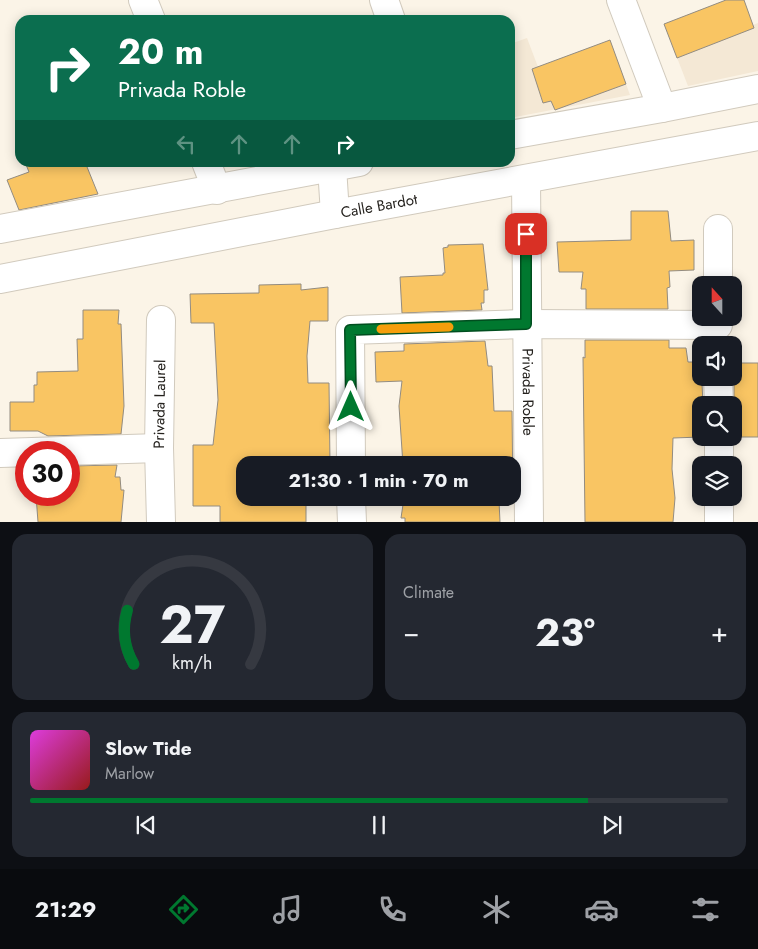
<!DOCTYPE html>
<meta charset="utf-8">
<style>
:root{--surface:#171b24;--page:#242831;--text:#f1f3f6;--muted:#9ea1a6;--line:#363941;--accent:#00782f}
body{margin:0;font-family:Jost,sans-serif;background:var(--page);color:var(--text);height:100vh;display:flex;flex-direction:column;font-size:19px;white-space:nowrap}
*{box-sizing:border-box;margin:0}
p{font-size:16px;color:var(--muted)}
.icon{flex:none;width:28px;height:28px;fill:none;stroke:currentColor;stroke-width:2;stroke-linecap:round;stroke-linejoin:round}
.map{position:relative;height:522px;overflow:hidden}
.details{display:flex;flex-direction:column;gap:12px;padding:12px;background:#0d0f14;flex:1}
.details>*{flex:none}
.hud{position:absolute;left:15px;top:15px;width:500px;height:152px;border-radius:15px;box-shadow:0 2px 12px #0003;background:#0b6e4f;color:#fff;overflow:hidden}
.needle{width:32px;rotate:339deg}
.buttons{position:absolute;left:692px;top:276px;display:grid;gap:10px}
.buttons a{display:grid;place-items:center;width:50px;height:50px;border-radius:10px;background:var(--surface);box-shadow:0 2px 12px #0003;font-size:25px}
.speed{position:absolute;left:15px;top:441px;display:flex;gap:10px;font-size:25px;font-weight:700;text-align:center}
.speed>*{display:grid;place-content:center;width:65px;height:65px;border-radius:50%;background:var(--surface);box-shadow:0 2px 12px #0003;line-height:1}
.speed .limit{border:8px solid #d22;background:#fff;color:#111}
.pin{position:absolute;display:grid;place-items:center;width:42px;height:42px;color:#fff;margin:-21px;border-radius:10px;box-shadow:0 2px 8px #0006}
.me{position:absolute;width:55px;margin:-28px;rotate:0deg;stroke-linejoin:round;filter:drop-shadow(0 0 4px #0008)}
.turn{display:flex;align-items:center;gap:18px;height:105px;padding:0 20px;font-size:22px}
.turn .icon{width:65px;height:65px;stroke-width:2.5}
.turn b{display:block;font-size:35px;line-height:42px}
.lanes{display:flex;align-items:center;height:48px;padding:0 20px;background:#0003;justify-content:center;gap:25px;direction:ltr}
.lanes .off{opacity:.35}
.big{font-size:38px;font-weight:700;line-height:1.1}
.details .widget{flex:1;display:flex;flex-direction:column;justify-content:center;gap:8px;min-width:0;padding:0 18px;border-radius:15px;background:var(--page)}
.details .dial{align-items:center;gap:0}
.dial svg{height:130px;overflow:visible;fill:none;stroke:var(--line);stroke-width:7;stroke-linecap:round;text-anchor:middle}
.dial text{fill:var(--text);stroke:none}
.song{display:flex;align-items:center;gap:15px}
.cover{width:60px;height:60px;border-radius:8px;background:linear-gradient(135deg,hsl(300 70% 55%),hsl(0 70% 35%))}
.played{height:5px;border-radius:2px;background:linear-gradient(90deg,var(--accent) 80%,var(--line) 80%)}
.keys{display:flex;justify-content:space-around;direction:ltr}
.heat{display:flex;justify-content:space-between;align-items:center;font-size:28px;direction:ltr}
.details .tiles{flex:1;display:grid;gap:12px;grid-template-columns:1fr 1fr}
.widget:last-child{grid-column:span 2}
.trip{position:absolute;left:236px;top:456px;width:285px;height:50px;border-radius:15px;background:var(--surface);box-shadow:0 2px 12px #0003;font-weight:700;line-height:50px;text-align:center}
.tab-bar{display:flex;height:80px;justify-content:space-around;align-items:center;background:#090b0e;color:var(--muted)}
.tab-bar .icon{width:35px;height:35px}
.tab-bar .current{color:var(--accent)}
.tab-bar b{font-size:22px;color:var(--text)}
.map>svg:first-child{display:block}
</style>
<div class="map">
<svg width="758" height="522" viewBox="0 0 758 522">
<rect width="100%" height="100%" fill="#fbf4e7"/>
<g fill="#f4e8d5">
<polygon points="726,0 744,0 753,25 758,23 758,71 688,86 664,24"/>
<polygon points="527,38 538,67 610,40 630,95 510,118 510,44"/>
</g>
<g fill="#f9c563" stroke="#938c81">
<polygon points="726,0 744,0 754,28 677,58 664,24"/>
<polygon points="610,40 626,84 555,110 551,101 543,103 532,69"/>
<polygon points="25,162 85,162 98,194 19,210 7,180 29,172"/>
<polygon points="631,211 668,211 671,241 694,240 694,270 669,271 670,287 667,288 668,309 586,309 586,289 581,289 583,272 559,272 557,242 631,240"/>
<polygon points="483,244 488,290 484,290 484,303 481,303 482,310 402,313 400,277 443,275 443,273 445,273 443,248 448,247 448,245"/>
<polygon points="301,284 301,290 328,287 328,321 310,321 307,356 308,383 329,383 330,465 245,465 245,498 306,498 306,522 220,522 220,506 193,506 193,445 213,445 218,400 214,323 191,323 190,294 259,293 259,285"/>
<polygon points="83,310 119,310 118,324 121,324 124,406 121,434 48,436 38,431 10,431 10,402 34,402 34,385 37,385 37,372 78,371 77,339 83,339"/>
<polygon points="585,340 669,340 669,348 686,348 688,362 701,362 703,405 701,405 701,437 673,438 672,469 675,498 673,522 585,522 583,357 585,358"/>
<polygon points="485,341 488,366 492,366 494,411 512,411 513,501 499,501 500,522 405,522 405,518 401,518 404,498 512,498 512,465 403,465 399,406 402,381 376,382 375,352 404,351 404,344"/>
<rect x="734" y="363" width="24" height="74"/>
<polygon points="117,465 115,477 120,477 121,490 124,490 121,522 38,522 36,495 69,495 69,466"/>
</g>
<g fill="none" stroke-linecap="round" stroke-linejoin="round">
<defs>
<g id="minor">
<polyline points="143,0 151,20"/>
<polyline points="384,0 391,20"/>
<polyline points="621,0 662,108"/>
<polyline points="206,162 217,190"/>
<path id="s1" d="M526 180 529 522"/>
<polyline points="718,285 718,229"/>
<polyline points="718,378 719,405"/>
<polyline points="719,438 719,465"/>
<polyline points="0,453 159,448"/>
<polyline points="351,465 350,330 526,324 718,325"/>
<polyline points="351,498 352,522"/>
<polyline points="719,498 719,522"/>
<path id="s2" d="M161 522 159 448 161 320"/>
</g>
<g id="tertiary">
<polyline points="510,135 662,108 758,89"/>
<polyline points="332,167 335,214"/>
<polyline points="0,229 359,162"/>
<path id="s3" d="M0 279 335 214 758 136"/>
</g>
</defs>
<use href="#minor" stroke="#d1cabd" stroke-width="30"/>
<use href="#tertiary" stroke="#d1cabd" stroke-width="30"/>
<use href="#minor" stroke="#fff" stroke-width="28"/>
<use href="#tertiary" stroke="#fff" stroke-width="28"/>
</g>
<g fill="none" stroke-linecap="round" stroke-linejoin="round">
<defs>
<polyline id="route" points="351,407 350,330 526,324 526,234"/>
</defs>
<use href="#route" stroke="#004e1f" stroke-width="12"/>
<use href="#route" stroke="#00782f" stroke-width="9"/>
<polyline stroke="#f59e0b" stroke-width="9" points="381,329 449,327"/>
</g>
<g text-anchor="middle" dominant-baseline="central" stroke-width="4.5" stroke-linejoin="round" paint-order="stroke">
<g font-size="15" fill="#25221e" stroke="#fff">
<text stroke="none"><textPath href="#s3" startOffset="386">Calle Bardot</textPath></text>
<text stroke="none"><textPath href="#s1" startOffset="212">Privada Roble</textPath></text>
<text stroke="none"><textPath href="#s2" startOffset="118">Privada Laurel</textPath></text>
</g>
</g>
</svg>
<div class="buttons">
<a><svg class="needle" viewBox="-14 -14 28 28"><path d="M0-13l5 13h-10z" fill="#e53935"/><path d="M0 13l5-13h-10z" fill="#9ea1a6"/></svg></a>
<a><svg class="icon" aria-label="sound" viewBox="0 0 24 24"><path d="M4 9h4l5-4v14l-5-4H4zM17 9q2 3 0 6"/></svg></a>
<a><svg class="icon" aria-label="search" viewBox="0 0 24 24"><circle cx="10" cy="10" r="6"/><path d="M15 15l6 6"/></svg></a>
<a><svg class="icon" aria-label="layers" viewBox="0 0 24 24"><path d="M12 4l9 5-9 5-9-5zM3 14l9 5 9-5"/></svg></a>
</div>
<div class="speed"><div class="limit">30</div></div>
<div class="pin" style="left:526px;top:234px;background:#d93025"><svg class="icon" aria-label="arrive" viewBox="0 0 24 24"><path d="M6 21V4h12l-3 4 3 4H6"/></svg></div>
<svg class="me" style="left:351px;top:407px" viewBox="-20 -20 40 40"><path d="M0-17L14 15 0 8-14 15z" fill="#00782f" stroke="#fff" stroke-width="4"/></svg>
<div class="trip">21:30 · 1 min · 70 m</div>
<div class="hud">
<div class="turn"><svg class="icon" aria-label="right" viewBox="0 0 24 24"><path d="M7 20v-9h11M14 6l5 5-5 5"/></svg><div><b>20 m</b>Privada Roble</div></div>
<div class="lanes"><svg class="icon off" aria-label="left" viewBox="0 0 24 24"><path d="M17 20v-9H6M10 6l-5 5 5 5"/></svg><svg class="icon off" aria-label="ahead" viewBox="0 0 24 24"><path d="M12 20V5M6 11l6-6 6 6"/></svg><svg class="icon off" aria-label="ahead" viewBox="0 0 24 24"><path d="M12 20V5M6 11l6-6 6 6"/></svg><svg class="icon" aria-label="right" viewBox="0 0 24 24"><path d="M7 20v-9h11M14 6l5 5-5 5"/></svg></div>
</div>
</div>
<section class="details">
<div class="tiles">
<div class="widget dial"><svg viewBox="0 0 100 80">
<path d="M14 69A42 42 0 1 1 86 69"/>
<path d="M14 69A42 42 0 0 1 10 36" stroke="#00782f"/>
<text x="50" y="56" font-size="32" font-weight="700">27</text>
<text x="50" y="72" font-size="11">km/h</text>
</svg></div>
<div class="widget"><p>Climate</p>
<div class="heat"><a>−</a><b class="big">23°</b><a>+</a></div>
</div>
<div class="widget">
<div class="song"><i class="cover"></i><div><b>Slow Tide</b><p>Marlow</p></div></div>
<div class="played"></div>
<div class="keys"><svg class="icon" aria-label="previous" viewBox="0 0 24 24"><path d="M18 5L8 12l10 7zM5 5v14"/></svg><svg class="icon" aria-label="pause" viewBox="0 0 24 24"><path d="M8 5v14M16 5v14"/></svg><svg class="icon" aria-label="next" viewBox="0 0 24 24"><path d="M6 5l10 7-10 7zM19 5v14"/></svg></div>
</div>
</div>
</section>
<nav class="tab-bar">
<b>21:29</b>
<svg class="icon current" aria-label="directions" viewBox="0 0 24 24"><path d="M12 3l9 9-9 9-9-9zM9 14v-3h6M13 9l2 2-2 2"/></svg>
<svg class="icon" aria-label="music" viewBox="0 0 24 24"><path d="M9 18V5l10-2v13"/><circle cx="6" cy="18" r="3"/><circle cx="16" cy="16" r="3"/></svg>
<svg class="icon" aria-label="phone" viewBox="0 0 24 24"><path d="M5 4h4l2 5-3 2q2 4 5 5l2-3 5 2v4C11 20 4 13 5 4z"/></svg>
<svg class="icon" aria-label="climate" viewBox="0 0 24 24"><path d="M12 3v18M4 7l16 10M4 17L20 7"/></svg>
<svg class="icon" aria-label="car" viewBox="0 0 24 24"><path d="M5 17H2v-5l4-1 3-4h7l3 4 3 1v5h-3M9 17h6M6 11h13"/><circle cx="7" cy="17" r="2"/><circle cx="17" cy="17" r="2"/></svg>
<svg class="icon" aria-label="filters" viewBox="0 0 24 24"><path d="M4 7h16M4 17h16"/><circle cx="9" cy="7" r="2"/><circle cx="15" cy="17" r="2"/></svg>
</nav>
